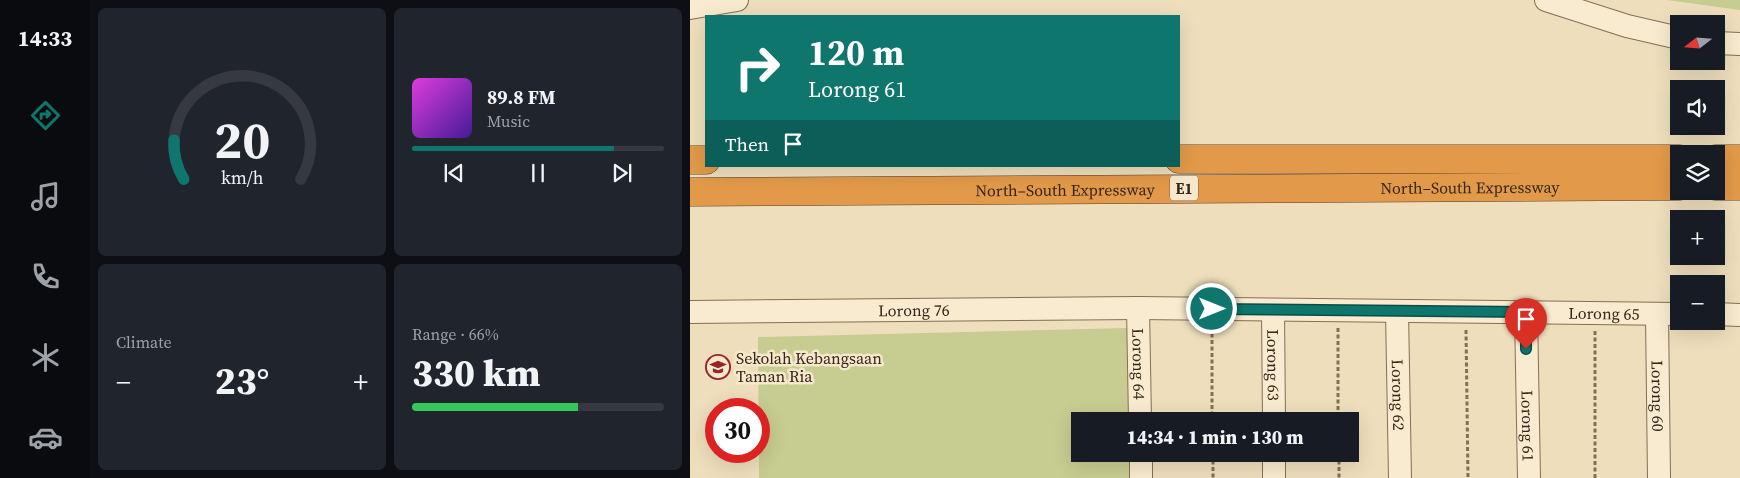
<!DOCTYPE html>
<meta charset="utf-8">
<style>
:root{--surface:#171b24;--page:#20242c;--text:#f1f3f6;--muted:#9ea1a6;--line:#363941;--accent:#0f766e}
body{margin:0;font-family:"Source Serif 4",serif;background:var(--page);color:var(--text);height:100vh;display:flex;flex-direction:column;font-size:19px;white-space:nowrap}
*{box-sizing:border-box;margin:0}
p{font-size:16px;color:var(--muted)}
.icon{flex:none;width:28px;height:28px;fill:none;stroke:currentColor;stroke-width:2;stroke-linecap:round;stroke-linejoin:round}
.map{position:relative;flex:1;overflow:hidden}
.details{display:flex;flex-direction:column;gap:8px;padding:8px;background:#0d0f14;width:600px}
.details>*{flex:none}
.banner{position:absolute;left:15px;top:15px;width:475px;height:152px;border-radius:0px;box-shadow:0 5px 20px #0002;background:#0f766e;color:#fff;overflow:hidden}
.needle{width:32px;rotate:253deg}
.buttons{position:absolute;left:980px;top:15px;display:grid;gap:10px}
.buttons a{display:grid;place-items:center;width:55px;height:55px;border-radius:0px;background:var(--surface);box-shadow:0 5px 20px #0002;font-size:25px}
.speed{position:absolute;left:15px;top:398px;display:flex;gap:10px;font-size:25px;font-weight:700;text-align:center}
.speed>*{display:grid;place-content:center;width:65px;height:65px;border-radius:50%;background:var(--surface);box-shadow:0 5px 20px #0002;line-height:1}
.speed .limit{border:8px solid #d22;background:#fff;color:#111}
.pin{position:absolute;display:grid;place-items:center;width:42px;height:42px;color:#fff;margin:-51px -21px;border-radius:50% 50% 50% 0;rotate:-45deg;box-shadow:0 0 5px #0007}
.pin .icon{rotate:45deg}
.me{position:absolute;width:55px;margin:-28px;rotate:90deg;stroke-linejoin:round;filter:drop-shadow(0 0 4px #0008)}
.turn{display:flex;align-items:center;gap:18px;height:105px;padding:0 20px;font-size:22px}
.turn .icon{width:65px;height:65px;stroke-width:2.5}
.turn b{display:block;font-size:35px;line-height:42px}
.then{display:flex;align-items:center;height:48px;padding:0 20px;background:#0003;gap:10px;font-size:19px}
.big{font-size:38px;font-weight:800;line-height:1.1}
.details .card{flex:1;display:flex;flex-direction:column;justify-content:center;gap:8px;min-width:0;padding:0 18px;border-radius:8px;background:var(--page)}
.details .dial{align-items:center;gap:0}
.dial svg{height:130px;overflow:visible;fill:none;stroke:var(--line);stroke-width:7;stroke-linecap:round;text-anchor:middle}
.dial text{fill:var(--text);stroke:none}
.song{display:flex;align-items:center;gap:15px}
.cover{width:60px;height:60px;border-radius:8px;background:linear-gradient(135deg,hsl(300 70% 55%),hsl(260 70% 35%))}
.played{height:5px;border-radius:2px;background:linear-gradient(90deg,var(--accent) 80%,var(--line) 80%)}
.keys{display:flex;justify-content:space-around;direction:ltr}
.heat{display:flex;justify-content:space-between;align-items:center;font-size:28px;direction:ltr}
.charge{height:8px;border-radius:4px;background:linear-gradient(90deg,#34c759 66%,var(--line) 0)}
.details .tiles{flex:1;display:grid;gap:8px;grid-template-columns:repeat(2,1fr)}
.trip{position:absolute;left:381px;top:412px;width:288px;height:50px;border-radius:0px;background:var(--surface);box-shadow:0 5px 20px #0002;font-weight:800;line-height:50px;text-align:center}
main{display:flex;flex:1;min-height:0}
.tabs{display:flex;flex-direction:column;width:90px;justify-content:space-around;align-items:center;background:#090b0e;color:var(--muted)}
.tabs .icon{width:35px;height:35px}
.tabs .active{color:var(--accent)}
.tabs b{font-size:22px;color:var(--text)}
.map>svg:first-child{display:block}
</style>
<main>
<nav class="tabs">
<b>14:33</b>
<svg class="icon active" aria-label="directions" viewBox="0 0 24 24"><path d="M12 3l9 9-9 9-9-9zM9 14v-3h6M13 9l2 2-2 2"/></svg>
<svg class="icon" aria-label="music" viewBox="0 0 24 24"><path d="M9 18V5l10-2v13"/><circle cx="6" cy="18" r="3"/><circle cx="16" cy="16" r="3"/></svg>
<svg class="icon" aria-label="phone" viewBox="0 0 24 24"><path d="M5 4h4l2 5-3 2q2 4 5 5l2-3 5 2v4C11 20 4 13 5 4z"/></svg>
<svg class="icon" aria-label="climate" viewBox="0 0 24 24"><path d="M12 3v18M4 7l16 10M4 17L20 7"/></svg>
<svg class="icon" aria-label="car" viewBox="0 0 24 24"><path d="M5 17H2v-5l4-1 3-4h7l3 4 3 1v5h-3M9 17h6M6 11h13"/><circle cx="7" cy="17" r="2"/><circle cx="17" cy="17" r="2"/></svg>
</nav>
<section class="details">
<div class="tiles">
<div class="card dial"><svg viewBox="0 0 100 80">
<path d="M14 69A42 42 0 1 1 86 69"/>
<path d="M14 69A42 42 0 0 1 8 45" stroke="#0f766e"/>
<text x="50" y="56" font-size="32" font-weight="700">20</text>
<text x="50" y="72" font-size="11">km/h</text>
</svg></div>
<div class="card">
<div class="song"><i class="cover"></i><div><b>89.8 FM</b><p>Music</p></div></div>
<div class="played"></div>
<div class="keys"><svg class="icon" aria-label="previous" viewBox="0 0 24 24"><path d="M18 5L8 12l10 7zM5 5v14"/></svg><svg class="icon" aria-label="pause" viewBox="0 0 24 24"><path d="M8 5v14M16 5v14"/></svg><svg class="icon" aria-label="next" viewBox="0 0 24 24"><path d="M6 5l10 7-10 7zM19 5v14"/></svg></div>
</div>
<div class="card"><p>Climate</p>
<div class="heat"><a>−</a><b class="big">23°</b><a>+</a></div>
</div>
<div class="card"><p>Range · 66%</p><b class="big">330 km</b><div class="charge"></div></div>
</div>
</section>
<div class="map">
<svg width="1050" height="478" viewBox="0 0 1050 478">
<rect width="100%" height="100%" fill="#eedebc"/>
<g fill="#c7cc90">
<polygon points="977,0 1050,0 1050,10"/>
<polygon points="437,328 440,421 390,421 390,454 441,454 441,478 69,478 68,337"/>
</g>
<g fill="none" stroke-linecap="round" stroke-linejoin="round">
<defs>
<g id="minor">
<polyline points="856,0 937,26 989,38"/>
<polyline points="0,8 47,0"/>
<polyline points="1026,43 1050,44"/>
<path id="s1" d="M448 308 450 421"/>
<path id="s2" d="M583 310 584 421"/>
<path id="s3" d="M707 311 710 478"/>
<path id="s4" d="M0 312 448 308 989 314"/>
<path id="s5" d="M836 312 839 478"/>
<path id="s6" d="M967 314 969 478"/>
<polyline points="1026,314 1050,315"/>
<polyline points="451,454 451,478"/>
<polyline points="584,454 584,478"/>
</g>
<g id="highway">
<polyline points="489,159 989,159"/>
<polyline points="1026,159 1050,159"/>
<polyline points="0,160 16,160"/>
<polyline points="1026,186 1050,186"/>
<path id="s7" d="M0 192 989 186"/>
</g>
</defs>
<use href="#minor" stroke="#866e55" stroke-width="24"/>
<use href="#highway" stroke="#533c2a" stroke-width="29"/>
<g stroke="#866e55" stroke-width="3" stroke-dasharray="4 2.5" stroke-linecap="butt">
<polyline points="522,327 522,421"/>
<polyline points="648,328 648,421"/>
<polyline points="776,330 778,478"/>
<polyline points="905,331 905,478"/>
<polyline points="523,454 523,478"/>
<polyline points="649,454 649,478"/>
</g>
<use href="#minor" stroke="#f9ebcf" stroke-width="22"/>
<use href="#highway" stroke="#e29949" stroke-width="28"/>
</g>
<g fill="none" stroke-linecap="round" stroke-linejoin="round">
<defs>
<polyline id="route" points="522,309 836,312 836,349"/>
</defs>
<use href="#route" stroke="#0a4d48" stroke-width="12"/>
<use href="#route" stroke="#0f766e" stroke-width="9"/>
</g>
<defs>
<symbol id="school-ring" viewBox="-11 -11 22 22"><circle r="9.5" fill="#f6e8cc" stroke="#962429" stroke-width="1.5"/><path d="M0-5L7-2L0 1L-7-2ZM-4 1L0 2.5L4 1V4Q0 6-4 4Z" fill="#962429"/></symbol>
</defs>
<g fill-rule="evenodd">
<use href="#school-ring" x="14" y="353" width="28" height="28"/>
</g>
<g text-anchor="middle" dominant-baseline="central" stroke-width="5" stroke-linejoin="round" paint-order="stroke">
<rect fill="#f6e8cc" stroke="#6f6050" stroke-width="1" x="480" y="175.5" width="28" height="25" rx="4"/>
<g font-size="15" font-weight="bold" fill="#35261b">
<text x="494" y="188">E1</text>
</g>
<g font-size="16" fill="#35261b" stroke="#f6e8cc">
<text stroke="none"><textPath href="#s7" startOffset="780">North–South Expressway</textPath></text>
<text stroke="none"><textPath href="#s7" startOffset="375">North–South Expressway</textPath></text>
<text stroke="none"><textPath href="#s4" startOffset="224">Lorong 76</textPath></text>
<text stroke="none"><textPath href="#s4" startOffset="914">Lorong 65</textPath></text>
<text stroke="none"><textPath href="#s1" startOffset="56">Lorong 64</textPath></text>
<text stroke="none"><textPath href="#s2" startOffset="55">Lorong 63</textPath></text>
<text stroke="none"><textPath href="#s3" startOffset="84">Lorong 62</textPath></text>
<text stroke="none"><textPath href="#s6" startOffset="82">Lorong 60</textPath></text>
<text stroke="none"><textPath href="#s5" startOffset="114">Lorong 61</textPath></text>
</g>
<g font-size="16" fill="#35261b" stroke="#f6e8cc" text-anchor="start">
<text x="46" y="358">Sekolah Kebangsaan<tspan x="46" dy="18">Taman Ria</tspan></text>
</g>
</g>
</svg>
<div class="buttons">
<a><svg class="needle" viewBox="-14 -14 28 28"><path d="M0-13l5 13h-10z" fill="#e53935"/><path d="M0 13l5-13h-10z" fill="#9ea1a6"/></svg></a>
<a><svg class="icon" aria-label="sound" viewBox="0 0 24 24"><path d="M4 9h4l5-4v14l-5-4H4zM17 9q2 3 0 6"/></svg></a>
<a><svg class="icon" aria-label="layers" viewBox="0 0 24 24"><path d="M12 4l9 5-9 5-9-5zM3 14l9 5 9-5"/></svg></a>
<a>+</a>
<a>−</a>
</div>
<div class="speed"><div class="limit">30</div></div>
<div class="pin" style="left:836px;top:349px;background:#d93025"><svg class="icon" aria-label="arrive" viewBox="0 0 24 24"><path d="M6 21V4h12l-3 4 3 4H6"/></svg></div>
<svg class="me" style="left:522px;top:309px" viewBox="-20 -20 40 40"><circle r="17" fill="#0f766e" stroke="#fff" stroke-width="3"/><path d="M0-11L8 9 0 5-8 9z" fill="#fff"/></svg>
<div class="trip">14:34 · 1 min · 130 m</div>
<div class="banner">
<div class="turn"><svg class="icon" aria-label="right" viewBox="0 0 24 24"><path d="M7 20v-9h11M14 6l5 5-5 5"/></svg><div><b>120 m</b>Lorong 61</div></div>
<div class="then">Then<svg class="icon" aria-label="arrive" viewBox="0 0 24 24"><path d="M6 21V4h12l-3 4 3 4H6"/></svg></div>
</div>
</div>
</main>
